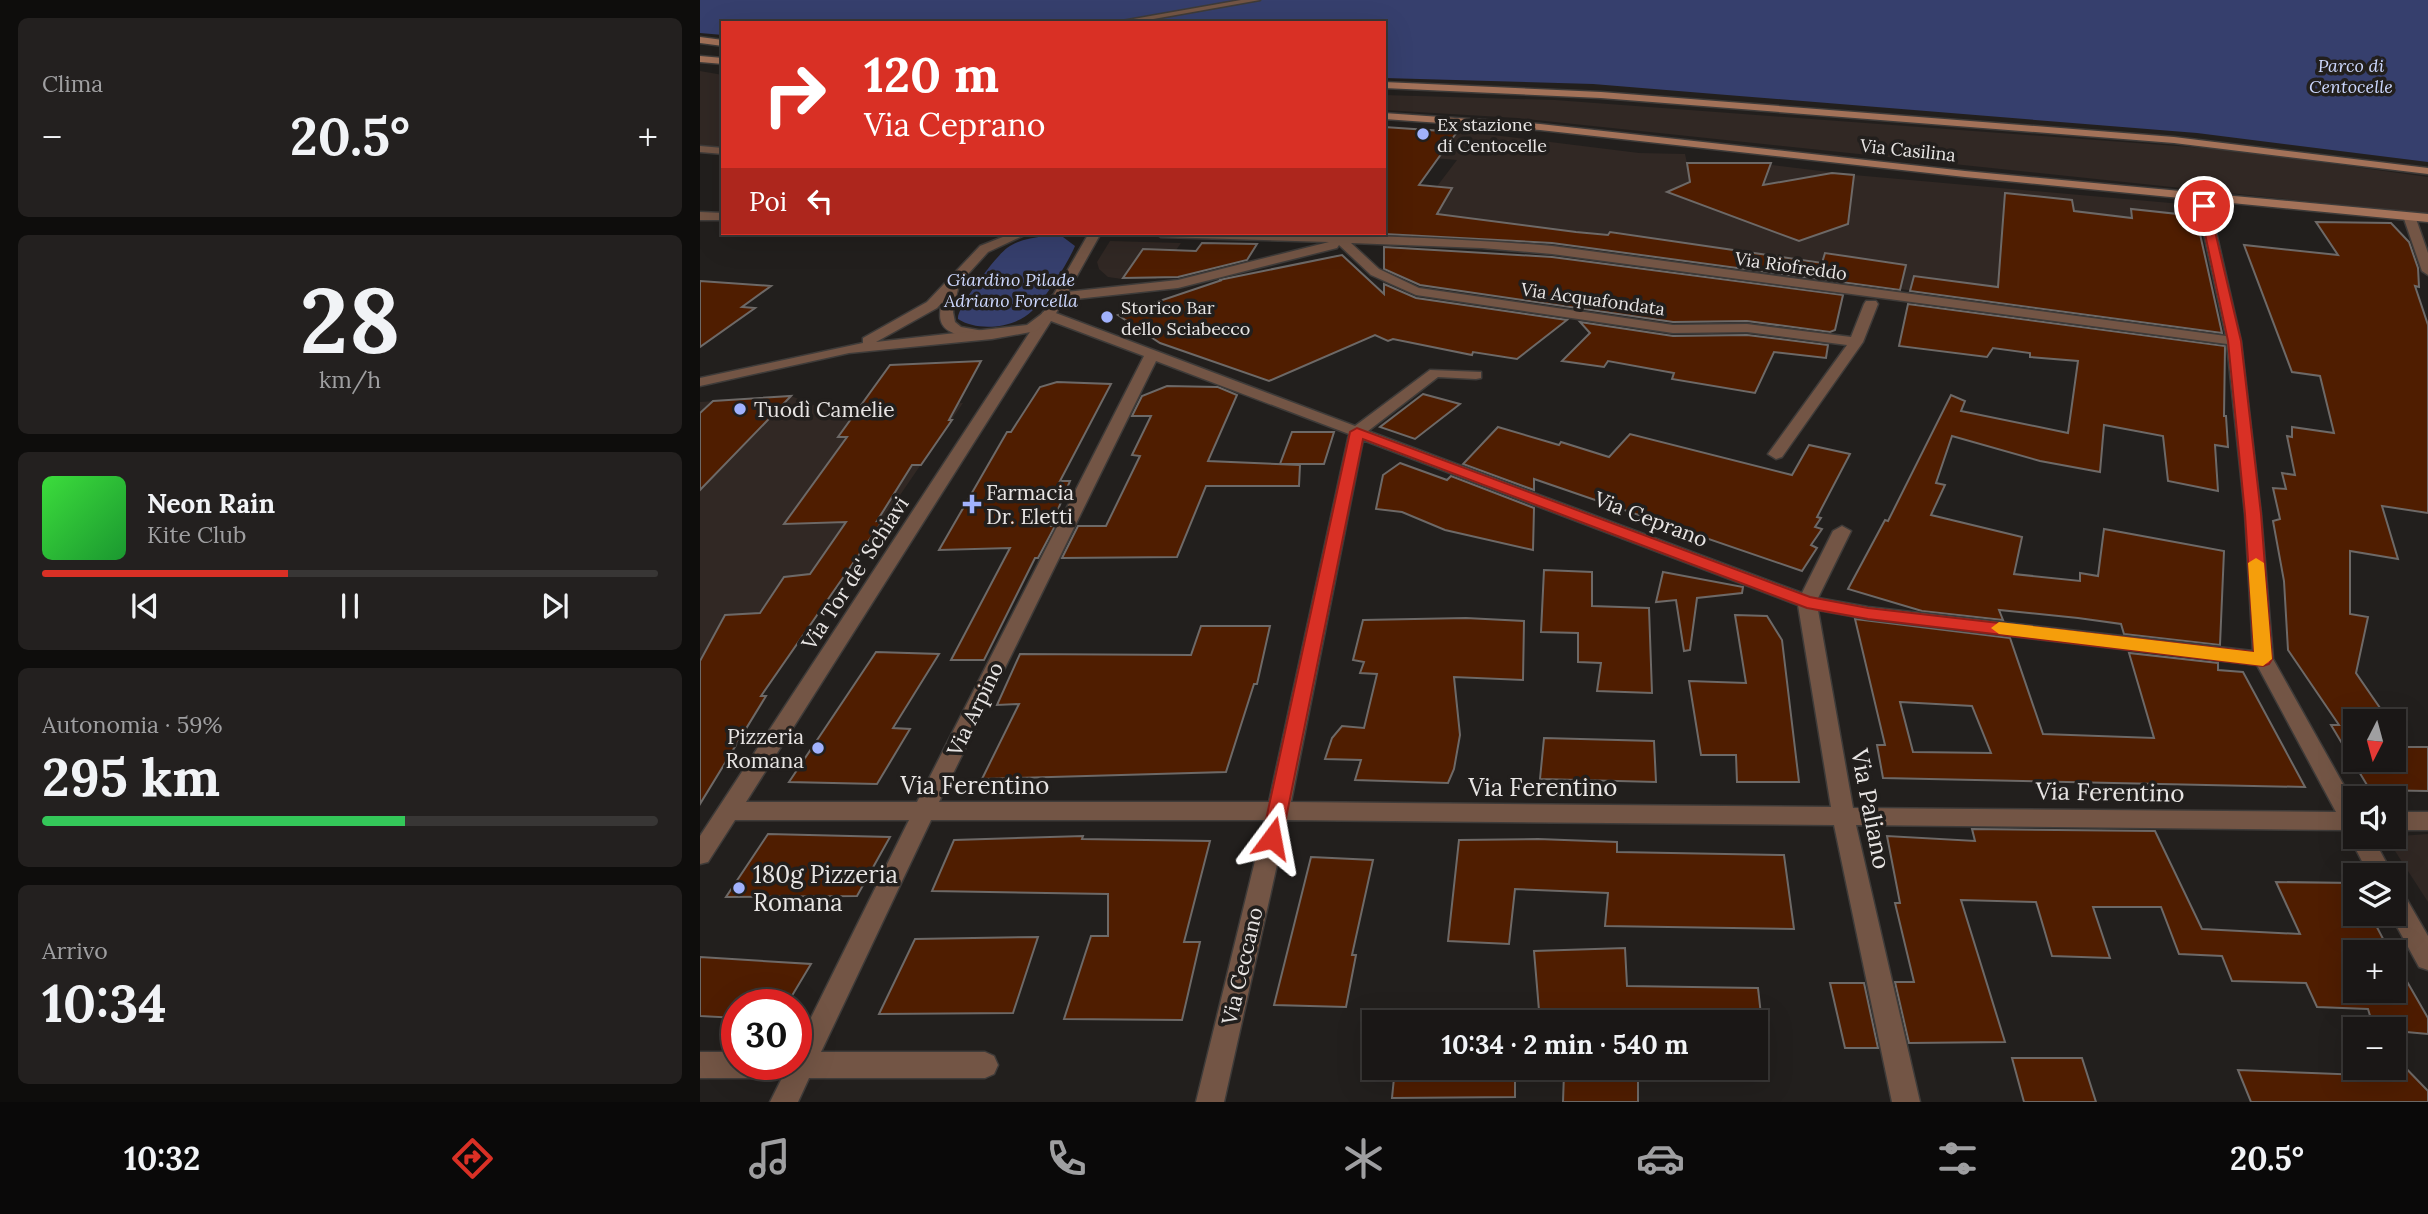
<!DOCTYPE html>
<html lang="it">
<meta charset="utf-8">
<style>
:root{--surface:#1a1716;--page:#23201f;--text:#f1f3f6;--muted:#9f9fa1;--line:#383635;--accent:#d93025}
body{margin:0;font-family:Lora,serif;background:var(--page);color:var(--text);height:100vh;display:flex;flex-direction:column;font-size:26px;white-space:nowrap}
*{box-sizing:border-box;margin:0}
p{font-size:23px;color:var(--muted)}
.icon{flex:none;width:38px;height:38px;fill:none;stroke:currentColor;stroke-width:2;stroke-linecap:round;stroke-linejoin:round}
.map{position:relative;flex:1;overflow:hidden}
.sheet{display:flex;flex-direction:column;gap:18px;padding:18px;background:#0e0d0c;width:700px}
.sheet>*{flex:none}
.top-card{position:absolute;left:21px;top:21px;width:665px;height:214px;border-radius:0px;box-shadow:0 7px 28px #0002,0 0 0 2px var(--line);background:#d93025;color:#fff;overflow:hidden}
.needle{width:46px;rotate:186deg}
.fabs{position:absolute;left:1643px;top:709px;display:grid;gap:14px}
.fabs a{display:grid;place-items:center;width:63px;height:63px;border-radius:0px;background:var(--surface);box-shadow:0 7px 28px #0002,0 0 0 2px var(--line);font-size:35px}
.speed{position:absolute;left:21px;top:989px;display:flex;gap:14px;font-size:35px;font-weight:700;text-align:center}
.speed>*{display:grid;place-content:center;width:91px;height:91px;border-radius:50%;background:var(--surface);box-shadow:0 7px 28px #0002,0 0 0 2px var(--line);line-height:1}
.speed .limit{border:10px solid #d22;background:#fff;color:#111}
.pin{position:absolute;display:grid;place-items:center;width:60px;height:60px;color:#fff;margin:-30px;border:4px solid #fff;border-radius:50%;box-shadow:0 2px 7px #0007}
.me{position:absolute;width:77px;margin:-38px;rotate:13deg;stroke-linejoin:round;filter:drop-shadow(0 0 5px #0008)}
.turn{display:flex;align-items:center;gap:24px;height:147px;padding:0 28px;font-size:32px}
.turn .icon{width:91px;height:91px;stroke-width:2.5}
.turn b{display:block;font-size:49px;line-height:60px}
.then{display:flex;align-items:center;height:66px;padding:0 28px;background:#0003;gap:14px;font-size:26px}
.big{font-size:52px;font-weight:800;line-height:1.1}
.sheet .widget{flex:1;display:flex;flex-direction:column;justify-content:center;gap:10px;min-width:0;padding:0 24px;border-radius:10px;background:var(--page)}
.sheet .dial{align-items:center;gap:0}
.dial b{font-size:91px;line-height:1}
.song{display:flex;align-items:center;gap:21px}
.cover{width:84px;height:84px;border-radius:10px;background:linear-gradient(135deg,hsl(120 70% 55%),hsl(130 70% 35%))}
.played{height:7px;border-radius:4px;background:linear-gradient(90deg,var(--accent) 40%,var(--line) 40%)}
.keys{display:flex;justify-content:space-around;direction:ltr}
.heat{display:flex;justify-content:space-between;align-items:center;font-size:38px;direction:ltr}
.charge{height:10px;border-radius:5px;background:linear-gradient(90deg,#34c759 59%,var(--line) 0)}
.trip{position:absolute;left:662px;top:1010px;width:406px;height:70px;border-radius:0px;background:var(--surface);box-shadow:0 7px 28px #0002,0 0 0 2px var(--line);font-weight:800;line-height:70px;text-align:center}
.dock{display:flex;height:112px;justify-content:space-around;align-items:center;background:#0a0909;color:var(--muted)}
.dock .icon{width:49px;height:49px}
.dock .current{color:var(--accent)}
.dock b{font-size:32px;color:var(--text)}
main{display:flex;flex:1;min-height:0}
.map>svg:first-child{display:block}
</style>
<main>
<section class="sheet">
<div class="widget"><p>Clima</p>
<div class="heat"><a>−</a><b class="big">20.5°</b><a>+</a></div>
</div>
<div class="widget dial"><b>28</b><p>km/h</p></div>
<div class="widget">
<div class="song"><i class="cover"></i><div><b>Neon Rain</b><p>Kite Club</p></div></div>
<div class="played"></div>
<div class="keys"><svg class="icon" aria-label="previous" viewBox="0 0 24 24"><path d="M18 5L8 12l10 7zM5 5v14"/></svg><svg class="icon" aria-label="pause" viewBox="0 0 24 24"><path d="M8 5v14M16 5v14"/></svg><svg class="icon" aria-label="next" viewBox="0 0 24 24"><path d="M6 5l10 7-10 7zM19 5v14"/></svg></div>
</div>
<div class="widget"><p>Autonomia · 59%</p><b class="big">295 km</b><div class="charge"></div></div>
<div class="widget"><p>Arrivo</p><b class="big">10:34</b></div>
</section>
<div class="map">
<svg width="1728" height="1102" viewBox="0 0 1728 1102">
<rect width="100%" height="100%" fill="#221f1d"/>
<g fill="#312824">
<polygon points="0,71 23,75 23,148 0,146"/>
<polygon points="684,95 855,100 1531,150 1728,177 1728,214 817,118 684,110"/>
<polygon points="684,127 785,134 939,153 985,154 987,163 1056,163 1154,175 1493,205 1521,332 709,223 757,160 684,154"/>
<polygon points="410,241 481,243 456,279 422,279 408,277 399,269 397,262"/>
<polygon points="91,396 134,413 160,406 263,403 88,659 0,664 0,402"/>
<polygon points="1728,834 1728,902 1686,837"/>
</g>
<g fill="#363f6d">
<polygon points="0,0 1728,0 1728,162 1497,133 1027,95 893,84 684,78 684,23 23,23 23,35 0,33"/>
<path d="M344 236 363 237 375 246C368 263 345 299 332 311 315 328 278 332 258 319 256 308 296 256 307 248 317 240 332 238 344 236Z"/>
</g>
<g fill="#4f1d00" stroke="#6d6967" stroke-width="2" fill-rule="evenodd">
<polygon points="684,127 757,132 719,185 752,188 737,214 876,232 908,235 910,232 1122,263 1125,253 1206,265 1200,290 852,243 684,234"/>
<polygon points="987,163 1071,163 1063,185 1132,173 1154,175 1148,224 1099,241 967,192 990,182"/>
<polygon points="1305,193 1372,200 1374,211 1432,218 1431,209 1496,216 1522,333 1210,291 1214,276 1298,287"/>
<polygon points="1616,222 1691,223 1709,242 1718,268 1719,287 1715,286 1728,325 1728,513 1682,506 1698,559 1650,551 1650,614 1668,617 1656,673 1689,721 1656,721 1656,760 1694,760 1694,728 1707,747 1728,747 1728,791 1670,790 1631,725 1639,725 1588,650 1584,581 1573,521 1580,519 1573,488 1586,489 1582,473 1595,475 1587,436 1592,437 1592,427 1634,433 1620,376 1592,372 1544,245 1638,255"/>
<polygon points="502,243 557,244 547,260 478,277 423,278 443,249 496,251"/>
<polygon points="684,247 852,257 1143,295 1135,330 1130,332 1047,321 973,322 720,285 684,269"/>
<polygon points="642,255 684,294 684,284 716,298 867,320 817,359 773,352 772,355 693,339 688,341 675,335 569,381 460,343 418,315 522,280 519,280"/>
<polygon points="0,281 71,286 42,307 55,308 0,347"/>
<polygon points="1208,304 1525,346 1524,416 1526,416 1528,447 1515,445 1518,491 1468,481 1463,436 1404,425 1400,472 1340,461 1252,436 1236,483 1245,485 1231,515 1322,537 1314,574 1380,581 1380,573 1398,576 1404,529 1524,551 1520,645 1424,634 1421,624 1378,618 1299,610 1303,620 1222,611 1148,589 1185,520 1188,521 1251,395 1265,401 1261,411 1368,433 1378,361 1330,357 1330,353 1293,348 1287,357 1199,346"/>
<polygon points="880,322 973,336 1047,335 1128,345 1126,358 1074,352 1055,393 972,379 974,373 908,361 904,367 862,361 890,333"/>
<polygon points="281,361 249,420 252,420 221,465 212,465 177,521 183,520 61,696 66,696 0,804 0,661 25,615 60,613 84,577 110,574 146,522 84,524 147,437 138,437 190,365"/>
<polygon points="357,382 411,384 360,481 370,481 351,526 355,526 338,558 335,558 284,660 251,660 310,548 239,550 307,432 311,432 340,387"/>
<polygon points="467,386 518,387 537,395 508,461 600,465 599,486 506,486 477,557 362,558 378,526 406,526 440,456 432,455 451,416 432,416 442,396"/>
<polygon points="723,394 760,404 715,439 680,427"/>
<polygon points="91,396 0,490 0,413 13,401"/>
<polygon points="798,427 859,445 861,442 909,457 930,434 1092,475 1109,445 1150,454 1117,517 1121,518 1115,527 1122,529 1111,545 1117,548 1102,571 834,479 834,490 763,464"/>
<polygon points="592,432 634,432 624,464 580,464"/>
<polygon points="700,463 747,480 751,476 834,508 833,550 745,530 702,512 676,509 683,475"/>
<polygon points="844,570 892,572 892,606 949,608 952,693 897,691 901,663 878,662 878,633 841,632"/>
<polygon points="963,572 1043,587 1042,593 997,598 990,650 984,651 976,600 956,602"/>
<polygon points="1035,615 1067,616 1082,640 1099,782 1037,782 1036,755 1001,755 989,681 1046,683"/>
<polygon points="766,618 824,621 823,680 754,677 760,735 754,769 748,783 655,780 661,760 625,759 632,738 642,726 664,728 677,674 660,673 664,662 653,660 663,620"/>
<path d="M1155 619 1310 638 1343 734 1454 738 1429 653 1518 663V670L1543 672 1605 787 1183 778 1177 745H1185ZM1200 702 1272 706 1291 753 1213 752Z"/>
<polygon points="501,626 570,626 557,684 554,684 526,772 282,779 319,704 297,705 320,654 491,655"/>
<polygon points="176,652 239,654 193,728 210,729 177,784 89,782"/>
<polygon points="844,738 954,741 956,782 840,779"/>
<polygon points="1272,829 1455,831 1502,929 1600,934 1576,882 1656,883 1656,914 1670,914 1690,952 1656,952 1656,990 1694,990 1694,959 1728,1018 1728,1034 1674,1029 1668,1009 1617,1007 1606,983 1532,981 1522,956 1479,954 1461,907 1393,907 1410,958 1352,956 1336,902 1261,900 1305,1042 1209,1043 1195,982 1214,982 1195,903 1200,903 1187,836 1275,841"/>
<polygon points="68,834 190,837 157,896 26,897"/>
<polygon points="383,836 382,839 510,841 484,942 500,942 482,1020 364,1019 391,936 408,936 408,894 232,891 254,840"/>
<polygon points="838,839 917,842 917,852 1084,855 1094,929 905,926 908,893 815,889 809,944 748,941 759,840"/>
<polygon points="611,857 673,860 652,955 656,955 646,1007 574,1005"/>
<polygon points="338,937 313,1013 179,1014 215,939"/>
<polygon points="925,948 927,986 1058,988 1061,1015 928,1012 929,1022 840,1022 834,951"/>
<polygon points="0,957 111,964 87,1004 37,1004 37,1018 0,1016"/>
<polygon points="1130,983 1164,983 1178,1048 1145,1048"/>
<polygon points="1694,1056 1728,1091 1728,1102 1551,1102 1538,1070 1688,1076 1685,1068 1694,1068"/>
<polygon points="1312,1058 1382,1058 1396,1102 1324,1102"/>
<polygon points="695,1068 815,1068 815,1097 692,1098"/>
<polygon points="864,1073 938,1077 938,1102 863,1102"/>
</g>
<g fill="none" stroke-linecap="round" stroke-linejoin="round">
<defs>
<polygon id="pedestrian" points="541,0 560,0 431,23 422,21"/>
<g id="minor">
<polygon points="0,146 23,148 23,154 0,152"/>
<path d="M1502 194 1508 197 1541 341 1561 514 1573 659 1656 807V836H1672L1693 875H1669L1646 830 1156 825 1220 1102H1192L1134 825 587 820 524 1102H496L565 820H231L121 1052H285L294 1056 298 1065 294 1074 285 1078H109L98 1102H70L82 1078H0V1052H37V1064H96V1048L209 820H35L8 862 0 864V836L343 312H353L655 426 730 370 781 372V378L776 379 738 377 668 431 1102 593 1133 531 1142 526 1151 531 1118 598 1168 607 1553 651 1545 514 1527 344 852 254 782 248 651 243 679 269 719 288 973 325 1047 324 1151 337 1164 304 1166 301H1176L1178 304 1163 342 1082 457 1076 459 1068 454 1147 345 1047 332 973 333 716 295 671 275 639 245 637 248 478 288 357 301 350 297 357 293 478 280 629 242 461 237 455 233C587 233 720 235 852 246L1526 336 1496 197ZM351 321 444 356 217 802H46ZM456 361 649 434 569 802H239ZM663 440 1098 605 1131 807 591 802ZM1118 610 1168 619 1557 665 1636 812 1153 808Z"/>
<polygon points="0,212 23,213 23,220 0,220"/>
<polygon points="1705,214 1715,216 1728,253 1728,275 1722,271 1703,216"/>
<path d="M253 280 259 284 253 312 255 322 261 327 289 332V338C281 339 274 338 266 336 230 331 240 310 247 284Z"/>
<rect x="1694" y="812" width="34" height="18"/>
<polygon points="1694,888 1702,891 1728,936 1728,970 1719,967 1690,914 1694,914"/>
</g>
<polygon id="tertiary" points="313,233 329,233 288,252 237,308 176,342 327,325 343,313 389,233 401,233 355,315 336,331 292,339 149,353 0,386 0,378 163,343 163,338 227,302 280,246"/>
<g id="secondary">
<polygon points="0,37 23,40 23,46 0,43"/>
<polygon points="0,56 23,58 23,64 0,62"/>
<polygon points="684,82 901,92 1474,137 1728,168 1728,174 1474,143 901,98 684,88"/>
<polygon points="684,113 840,124 1265,171 1728,214 1728,222 1265,177 840,130 684,119"/>
</g>
</defs>
<use href="#pedestrian" stroke="#3e3b39" stroke-width="3"/>
<use href="#minor" stroke="#3e3b39" stroke-width="3"/>
<use href="#tertiary" stroke="#3e3b39" stroke-width="3"/>
<use href="#secondary" stroke="#3e3b39" stroke-width="3"/>
<use href="#pedestrian" fill="#735545" fill-rule="evenodd"/>
<use href="#minor" fill="#735545" fill-rule="evenodd"/>
<use href="#tertiary" fill="#735545" fill-rule="evenodd"/>
<use href="#secondary" fill="#a37259" fill-rule="evenodd"/>
</g>
<polygon fill="#d93025" stroke="#8d1f18" stroke-width="2" points="1504,203 1509,206 1541,341 1561,514 1572,659 1569,664 1563,666 1168,619 1107,608 663,439 582,838 579,844 565,844 562,838 650,432 657,428 1110,597 1168,608 1554,652 1545,514 1528,341 1499,206"/>
<polygon fill="#f59e0b" points="1556,558 1564,563 1572,659 1563,666 1299,634 1291,628 1299,622 1554,652 1548,563"/>
<g fill="#a1b2fd" stroke="#221f1d" stroke-width="2.5">
<circle cx="723" cy="134" r="7"/>
<circle cx="407" cy="317" r="7"/>
<circle cx="40" cy="409" r="7"/>
<path d="M268.5 493.5h7v7h7v7h-7v7h-7v-7h-7v-7h7z"/>
<circle cx="118" cy="748" r="7"/>
<circle cx="39" cy="888" r="7"/>
</g>
<g text-anchor="middle" dominant-baseline="central" stroke-width="7" stroke-linejoin="round" paint-order="stroke">
<g font-size="18" font-style="italic" fill="#ccd7fd" stroke="#221f1d">
<text x="1651" y="65">Parco di<tspan x="1651" dy="21">Centocelle</tspan></text>
<text x="311" y="279">Giardino Pilade<tspan x="311" dy="21">Adriano Forcella</tspan></text>
</g>
<g font-size="18" fill="#e8e5e4" stroke="#221f1d" text-anchor="start">
<text x="737" y="124">Ex stazione<tspan x="737" dy="21">di Centocelle</tspan></text>
<text x="421" y="307">Storico Bar<tspan x="421" dy="21">dello Sciabecco</tspan></text>
</g>
<g font-size="18" fill="#e8e5e4" stroke="#221f1d">
<text transform="translate(1208 150) rotate(6)">Via Casilina</text>
<text transform="translate(1091 266) rotate(8)">Via Riofreddo</text>
<text transform="translate(893 299) rotate(8)">Via Acquafondata</text>
</g>
<g font-size="21" fill="#e8e5e4" stroke="#221f1d" text-anchor="start">
<text x="54" y="409">Tuodì Camelie</text>
<text x="286" y="492">Farmacia<tspan x="286" dy="24">Dr. Eletti</tspan></text>
<text x="104" y="736" text-anchor="end">Pizzeria<tspan x="104" dy="24">Romana</tspan></text>
</g>
<g font-size="21" fill="#e8e5e4" stroke="#221f1d">
<text transform="translate(951 519) rotate(21)">Via Ceprano</text>
<text transform="translate(155 573) rotate(-57)">Via Tor de' Schiavi</text>
<text transform="translate(275 709) rotate(-64)">Via Arpino</text>
<text transform="translate(542 966) rotate(-77)">Via Ceccano</text>
</g>
<g font-size="24" fill="#e8e5e4" stroke="#221f1d">
<text x="275" y="785">Via Ferentino</text>
<text x="843" y="787">Via Ferentino</text>
<text transform="translate(1410 792) rotate(1)">Via Ferentino</text>
<text transform="translate(1171 809) rotate(79)">Via Paliano</text>
</g>
<g font-size="24" fill="#e8e5e4" stroke="#221f1d" text-anchor="start">
<text x="53" y="874">180g Pizzeria<tspan x="53" dy="28">Romana</tspan></text>
</g>
</g>
</svg>
<div class="fabs">
<a><svg class="needle" viewBox="-14 -14 28 28"><path d="M0-13l5 13h-10z" fill="#e53935"/><path d="M0 13l5-13h-10z" fill="#9f9fa1"/></svg></a>
<a><svg class="icon" aria-label="sound" viewBox="0 0 24 24"><path d="M4 9h4l5-4v14l-5-4H4zM17 9q2 3 0 6"/></svg></a>
<a><svg class="icon" aria-label="layers" viewBox="0 0 24 24"><path d="M12 4l9 5-9 5-9-5zM3 14l9 5 9-5"/></svg></a>
<a>+</a>
<a>−</a>
</div>
<div class="speed"><div class="limit">30</div></div>
<div class="pin" style="left:1504px;top:206px;background:#d93025"><svg class="icon" aria-label="arrive" viewBox="0 0 24 24"><path d="M6 21V4h12l-3 4 3 4H6"/></svg></div>
<svg class="me" style="left:572px;top:838px" viewBox="-20 -20 40 40"><path d="M0-17L14 15 0 8-14 15z" fill="#d93025" stroke="#fff" stroke-width="4"/></svg>
<div class="trip">10:34 · 2 min · 540 m</div>
<div class="top-card">
<div class="turn"><svg class="icon" aria-label="right" viewBox="0 0 24 24"><path d="M7 20v-9h11M14 6l5 5-5 5"/></svg><div><b>120 m</b>Via Ceprano</div></div>
<div class="then">Poi<svg class="icon" aria-label="left" viewBox="0 0 24 24"><path d="M17 20v-9H6M10 6l-5 5 5 5"/></svg></div>
</div>
</div>
</main>
<nav class="dock">
<b>10:32</b>
<svg class="icon current" aria-label="directions" viewBox="0 0 24 24"><path d="M12 3l9 9-9 9-9-9zM9 14v-3h6M13 9l2 2-2 2"/></svg>
<svg class="icon" aria-label="music" viewBox="0 0 24 24"><path d="M9 18V5l10-2v13"/><circle cx="6" cy="18" r="3"/><circle cx="16" cy="16" r="3"/></svg>
<svg class="icon" aria-label="phone" viewBox="0 0 24 24"><path d="M5 4h4l2 5-3 2q2 4 5 5l2-3 5 2v4C11 20 4 13 5 4z"/></svg>
<svg class="icon" aria-label="climate" viewBox="0 0 24 24"><path d="M12 3v18M4 7l16 10M4 17L20 7"/></svg>
<svg class="icon" aria-label="car" viewBox="0 0 24 24"><path d="M5 17H2v-5l4-1 3-4h7l3 4 3 1v5h-3M9 17h6M6 11h13"/><circle cx="7" cy="17" r="2"/><circle cx="17" cy="17" r="2"/></svg>
<svg class="icon" aria-label="filters" viewBox="0 0 24 24"><path d="M4 7h16M4 17h16"/><circle cx="9" cy="7" r="2"/><circle cx="15" cy="17" r="2"/></svg>
<b>20.5°</b>
</nav>
